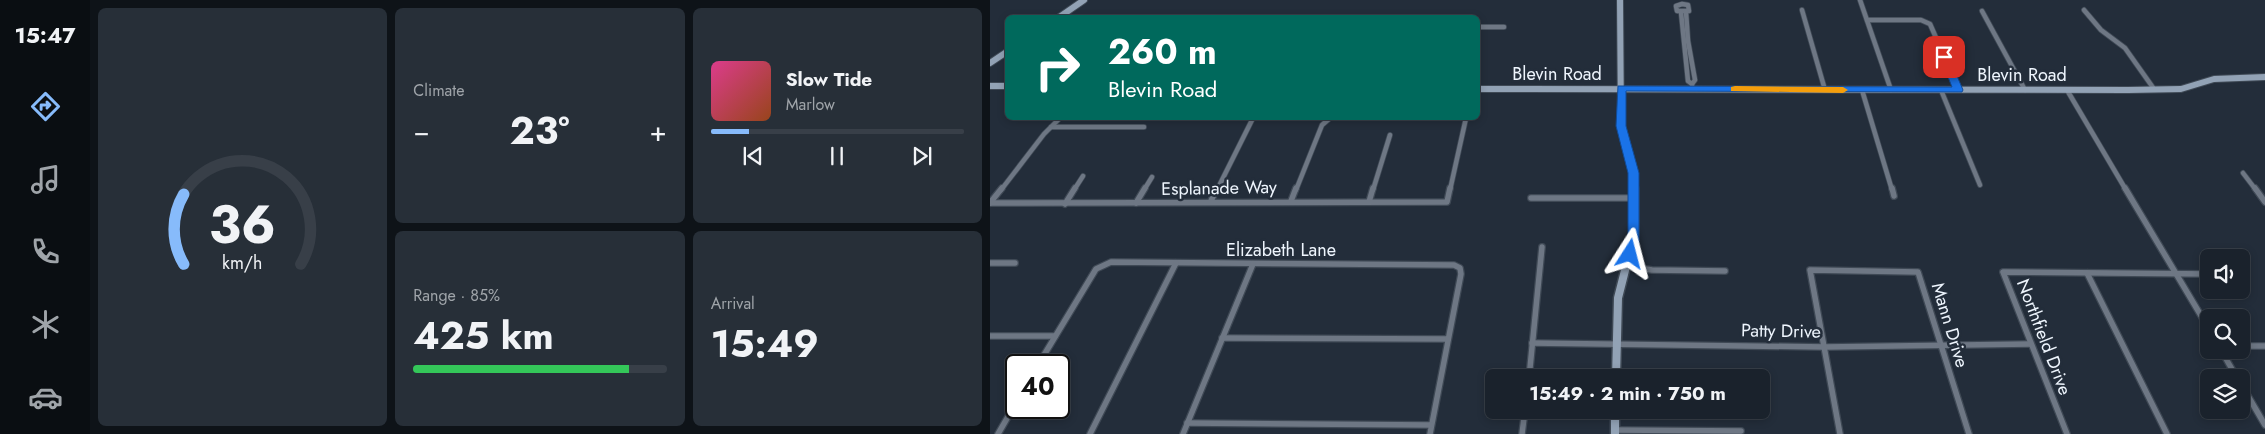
<!DOCTYPE html>
<meta charset="utf-8">
<style>
:root{--surface:#1a222c;--page:#272f38;--text:#f1f3f6;--muted:#9fa4a9;--line:#383f48;--accent:#87bbfb}
body{margin:0;font-family:Jost,sans-serif;background:var(--page);color:var(--text);height:100vh;display:flex;flex-direction:column;font-size:19px;white-space:nowrap}
*{box-sizing:border-box;margin:0}
p{font-size:16px;color:var(--muted)}
.icon{flex:none;width:28px;height:28px;fill:none;stroke:currentColor;stroke-width:2;stroke-linecap:round;stroke-linejoin:round}
.map{position:relative;flex:1;overflow:hidden}
.panel{display:flex;flex-direction:column;gap:8px;padding:8px;background:#0e1318;width:900px}
.panel>*{flex:none}
.top-card{position:absolute;left:15px;top:15px;width:475px;height:105px;border-radius:8px;box-shadow:0 2px 8px #0003,0 0 0 1px var(--line);background:#00695c;color:#fff;overflow:hidden}
.buttons{position:absolute;left:1210px;top:249px;display:grid;gap:10px}
.buttons a{display:grid;place-items:center;width:50px;height:50px;border-radius:8px;background:var(--surface);box-shadow:0 2px 8px #0003,0 0 0 1px var(--line);font-size:25px}
.speed{position:absolute;left:15px;top:354px;display:flex;gap:10px;font-size:25px;font-weight:700;text-align:center}
.speed>*{display:grid;place-content:center;width:65px;height:65px;border-radius:50%;background:var(--surface);box-shadow:0 2px 8px #0003,0 0 0 1px var(--line);line-height:1}
.speed .limit{border:2px solid #111;border-radius:8px;background:#fff;color:#111}
.pin{position:absolute;display:grid;place-items:center;width:42px;height:42px;color:#fff;margin:-21px;border-radius:10px;box-shadow:0 2px 8px #0006}
.me{position:absolute;width:55px;margin:-28px;rotate:9deg;stroke-linejoin:round;filter:drop-shadow(0 0 4px #0008)}
.turn{display:flex;align-items:center;gap:18px;height:105px;padding:0 20px;font-size:22px}
.turn .icon{width:65px;height:65px;stroke-width:2.5}
.turn b{display:block;font-size:35px;line-height:42px}
.big{font-size:38px;font-weight:700;line-height:1.1}
.panel .tile{flex:1;display:flex;flex-direction:column;justify-content:center;gap:8px;min-width:0;padding:0 18px;border-radius:8px;background:var(--page)}
.panel .dial{align-items:center;gap:0}
.dial svg{height:130px;overflow:visible;fill:none;stroke:var(--line);stroke-width:7;stroke-linecap:round;text-anchor:middle}
.dial text{fill:var(--text);stroke:none}
.song{display:flex;align-items:center;gap:15px}
.cover{width:60px;height:60px;border-radius:8px;background:linear-gradient(135deg,hsl(330 70% 55%),hsl(20 70% 35%))}
.played{height:5px;border-radius:2px;background:linear-gradient(90deg,var(--accent) 15%,var(--line) 15%)}
.keys{display:flex;justify-content:space-around;direction:ltr}
.heat{display:flex;justify-content:space-between;align-items:center;font-size:28px;direction:ltr}
.charge{height:8px;border-radius:4px;background:linear-gradient(90deg,#34c759 85%,var(--line) 0)}
.panel .tiles{flex:1;display:grid;gap:8px;grid-template-columns:repeat(3,1fr)}
.tile:first-child{grid-row:span 2}
.trip{position:absolute;left:495px;top:369px;width:285px;height:50px;border-radius:8px;background:var(--surface);box-shadow:0 2px 8px #0003,0 0 0 1px var(--line);font-weight:700;line-height:50px;text-align:center}
main{display:flex;flex:1;min-height:0}
.menu{display:flex;flex-direction:column;width:90px;justify-content:space-around;align-items:center;background:#0a0e12;color:var(--muted)}
.menu .icon{width:35px;height:35px}
.menu .active{color:var(--accent)}
.menu b{font-size:22px;color:var(--text)}
.map>svg:first-child{display:block}
</style>
<main>
<nav class="menu">
<b>15:47</b>
<svg class="icon active" aria-label="directions" viewBox="0 0 24 24"><path d="M12 3l9 9-9 9-9-9zM9 14v-3h6M13 9l2 2-2 2"/></svg>
<svg class="icon" aria-label="music" viewBox="0 0 24 24"><path d="M9 18V5l10-2v13"/><circle cx="6" cy="18" r="3"/><circle cx="16" cy="16" r="3"/></svg>
<svg class="icon" aria-label="phone" viewBox="0 0 24 24"><path d="M5 4h4l2 5-3 2q2 4 5 5l2-3 5 2v4C11 20 4 13 5 4z"/></svg>
<svg class="icon" aria-label="climate" viewBox="0 0 24 24"><path d="M12 3v18M4 7l16 10M4 17L20 7"/></svg>
<svg class="icon" aria-label="car" viewBox="0 0 24 24"><path d="M5 17H2v-5l4-1 3-4h7l3 4 3 1v5h-3M9 17h6M6 11h13"/><circle cx="7" cy="17" r="2"/><circle cx="17" cy="17" r="2"/></svg>
</nav>
<section class="panel">
<div class="tiles">
<div class="tile dial"><svg viewBox="0 0 100 80">
<path d="M14 69A42 42 0 1 1 86 69"/>
<path d="M14 69A42 42 0 0 1 14 26" stroke="#87bbfb"/>
<text x="50" y="56" font-size="32" font-weight="700">36</text>
<text x="50" y="72" font-size="11">km/h</text>
</svg></div>
<div class="tile"><p>Climate</p>
<div class="heat"><a>−</a><b class="big">23°</b><a>+</a></div>
</div>
<div class="tile">
<div class="song"><i class="cover"></i><div><b>Slow Tide</b><p>Marlow</p></div></div>
<div class="played"></div>
<div class="keys"><svg class="icon" aria-label="previous" viewBox="0 0 24 24"><path d="M18 5L8 12l10 7zM5 5v14"/></svg><svg class="icon" aria-label="pause" viewBox="0 0 24 24"><path d="M8 5v14M16 5v14"/></svg><svg class="icon" aria-label="next" viewBox="0 0 24 24"><path d="M6 5l10 7-10 7zM19 5v14"/></svg></div>
</div>
<div class="tile"><p>Range · 85%</p><b class="big">425 km</b><div class="charge"></div></div>
<div class="tile"><p>Arrival</p><b class="big">15:49</b></div>
</div>
</section>
<div class="map">
<svg width="1275" height="434" viewBox="0 0 1275 434">
<rect width="100%" height="100%" fill="#232d3a"/>
<g fill="none" stroke-linecap="round" stroke-linejoin="round">
<defs>
<g id="street-far1">
<polyline points="870,0 901,90"/>
<polygon points="692,4 698,5 699,11 687,11 686,6"/>
<polyline points="812,10 835,90"/>
<polyline points="1094,10 1111,30 1135,48 1164,89"/>
<polyline points="992,11 1035,90"/>
<polyline points="691,12 698,81 702,84 702,89"/>
<polyline points="696,12 698,41 705,80 702,84"/>
<polyline points="877,20 931,20 940,24 969,90"/>
<polyline points="488,27 514,27"/>
<polyline points="872,90 902,190"/>
<polyline points="951,90 990,185"/>
<polyline points="1077,90 1136,190"/>
<polyline points="61,127 154,127"/>
<polyline points="1253,173 1266,190"/>
<polyline points="11,190 54,134 70,118"/>
<polyline points="84,190 93,176"/>
<polyline points="154,190 162,177"/>
<polyline points="227,190 263,118"/>
<polyline points="306,190 332,125 339,119"/>
<polyline points="383,190 400,135"/>
<polyline points="460,190 476,118"/>
</g>
<g id="street">
<polyline points="902,188 904,196"/>
<polyline points="1135,188 1219,329"/>
<polyline points="1265,188 1275,202"/>
<polyline points="541,198 644,198"/>
<polyline points="221,201 227,188"/>
<polyline points="301,201 306,188"/>
<polyline points="379,202 383,188"/>
<polyline points="0,203 12,188"/>
<polyline points="1,203 457,202 460,188"/>
<polyline points="146,203 155,188"/>
<polyline points="75,204 85,188"/>
<polyline points="0,263 25,263"/>
<polyline points="636,266 662,270 735,271"/>
<polyline points="1097,273 1177,434"/>
<polyline points="0,336 65,336"/>
<polyline points="232,338 458,339"/>
<polyline points="542,343 835,347 1040,344"/>
<polyline points="1251,346 1275,346"/>
<polyline points="1231,350 1247,378"/>
<polyline points="48,365 106,269 121,262 464,265 470,268 471,274 440,434"/>
<polyline points="539,378 552,247"/>
<polyline points="1251,384 1275,425"/>
<polyline points="197,423 441,425"/>
<polyline points="625,430 751,431"/>
<polyline points="8,434 26,403"/>
<polyline points="100,434 186,263"/>
<polyline points="193,434 263,264"/>
<polyline points="532,434 535,410"/>
<polyline points="850,434 820,270 928,272 979,434"/>
<polyline points="1077,434 1013,272 1219,274"/>
</g>
<g id="secondary-far1">
<polyline points="630,0 631,126 644,173 644,190"/>
<polyline points="68,18 94,0"/>
<polyline points="0,63 18,51"/>
<polyline points="0,86 18,86"/>
<polyline points="488,89 1138,90 1191,89 1224,79 1275,77"/>
</g>
<g id="secondary">
<polyline points="626,378 628,298 644,235 644,188"/>
<polyline points="625,410 625,434"/>
</g>
</defs>
<use href="#street-far1" stroke="#3f4955" stroke-width="6"/>
<use href="#street" stroke="#3f4955" stroke-width="8"/>
<use href="#secondary-far1" stroke="#3f4955" stroke-width="8"/>
<use href="#secondary" stroke="#3f4955" stroke-width="11"/>
<use href="#street-far1" stroke="#6e7784" stroke-width="4.5"/>
<use href="#street" stroke="#6e7784" stroke-width="5.5"/>
<use href="#secondary-far1" stroke="#92a2b5" stroke-width="6"/>
<use href="#secondary" stroke="#92a2b5" stroke-width="8"/>
</g>
<polygon fill="#1a73e8" stroke="#114b97" points="954,54 959,57 973,90 972,92 636,91 636,126 649,173 649,243 644,258 636,258 634,254 638,243 638,173 626,126 628,86 962,87 950,57"/>
<polygon fill="#f59e0b" points="745,86 853,87 858,90 853,93 741,91 741,87"/>
<g text-anchor="middle" dominant-baseline="central" stroke-width="5" stroke-linejoin="round" paint-order="stroke">
<g font-size="18" fill="#eef5fd" stroke="#232d3a">
<text x="567" y="74">Blevin Road</text>
<text x="1032" y="75">Blevin Road</text>
<text transform="translate(229 188) rotate(-1)">Esplanade Way</text>
<text x="291" y="250">Elizabeth Lane</text>
<text transform="translate(960 325) rotate(73)">Mann Drive</text>
<text transform="translate(791 331) rotate(1)">Patty Drive</text>
<text transform="translate(1054 337) rotate(69)">Northfield Drive</text>
</g>
</g>
</svg>
<div class="buttons">
<a><svg class="icon" aria-label="sound" viewBox="0 0 24 24"><path d="M4 9h4l5-4v14l-5-4H4zM17 9q2 3 0 6"/></svg></a>
<a><svg class="icon" aria-label="search" viewBox="0 0 24 24"><circle cx="10" cy="10" r="6"/><path d="M15 15l6 6"/></svg></a>
<a><svg class="icon" aria-label="layers" viewBox="0 0 24 24"><path d="M12 4l9 5-9 5-9-5zM3 14l9 5 9-5"/></svg></a>
</div>
<div class="speed"><div class="limit">40</div></div>
<div class="pin" style="left:954px;top:57px;background:#d93025"><svg class="icon" aria-label="arrive" viewBox="0 0 24 24"><path d="M6 21V4h12l-3 4 3 4H6"/></svg></div>
<svg class="me" style="left:640px;top:254px" viewBox="-20 -20 40 40"><path d="M0-17L14 15 0 8-14 15z" fill="#1a73e8" stroke="#fff" stroke-width="4"/></svg>
<div class="trip">15:49 · 2 min · 750 m</div>
<div class="top-card">
<div class="turn"><svg class="icon" aria-label="right" viewBox="0 0 24 24"><path d="M7 20v-9h11M14 6l5 5-5 5"/></svg><div><b>260 m</b>Blevin Road</div></div>
</div>
</div>
</main>
